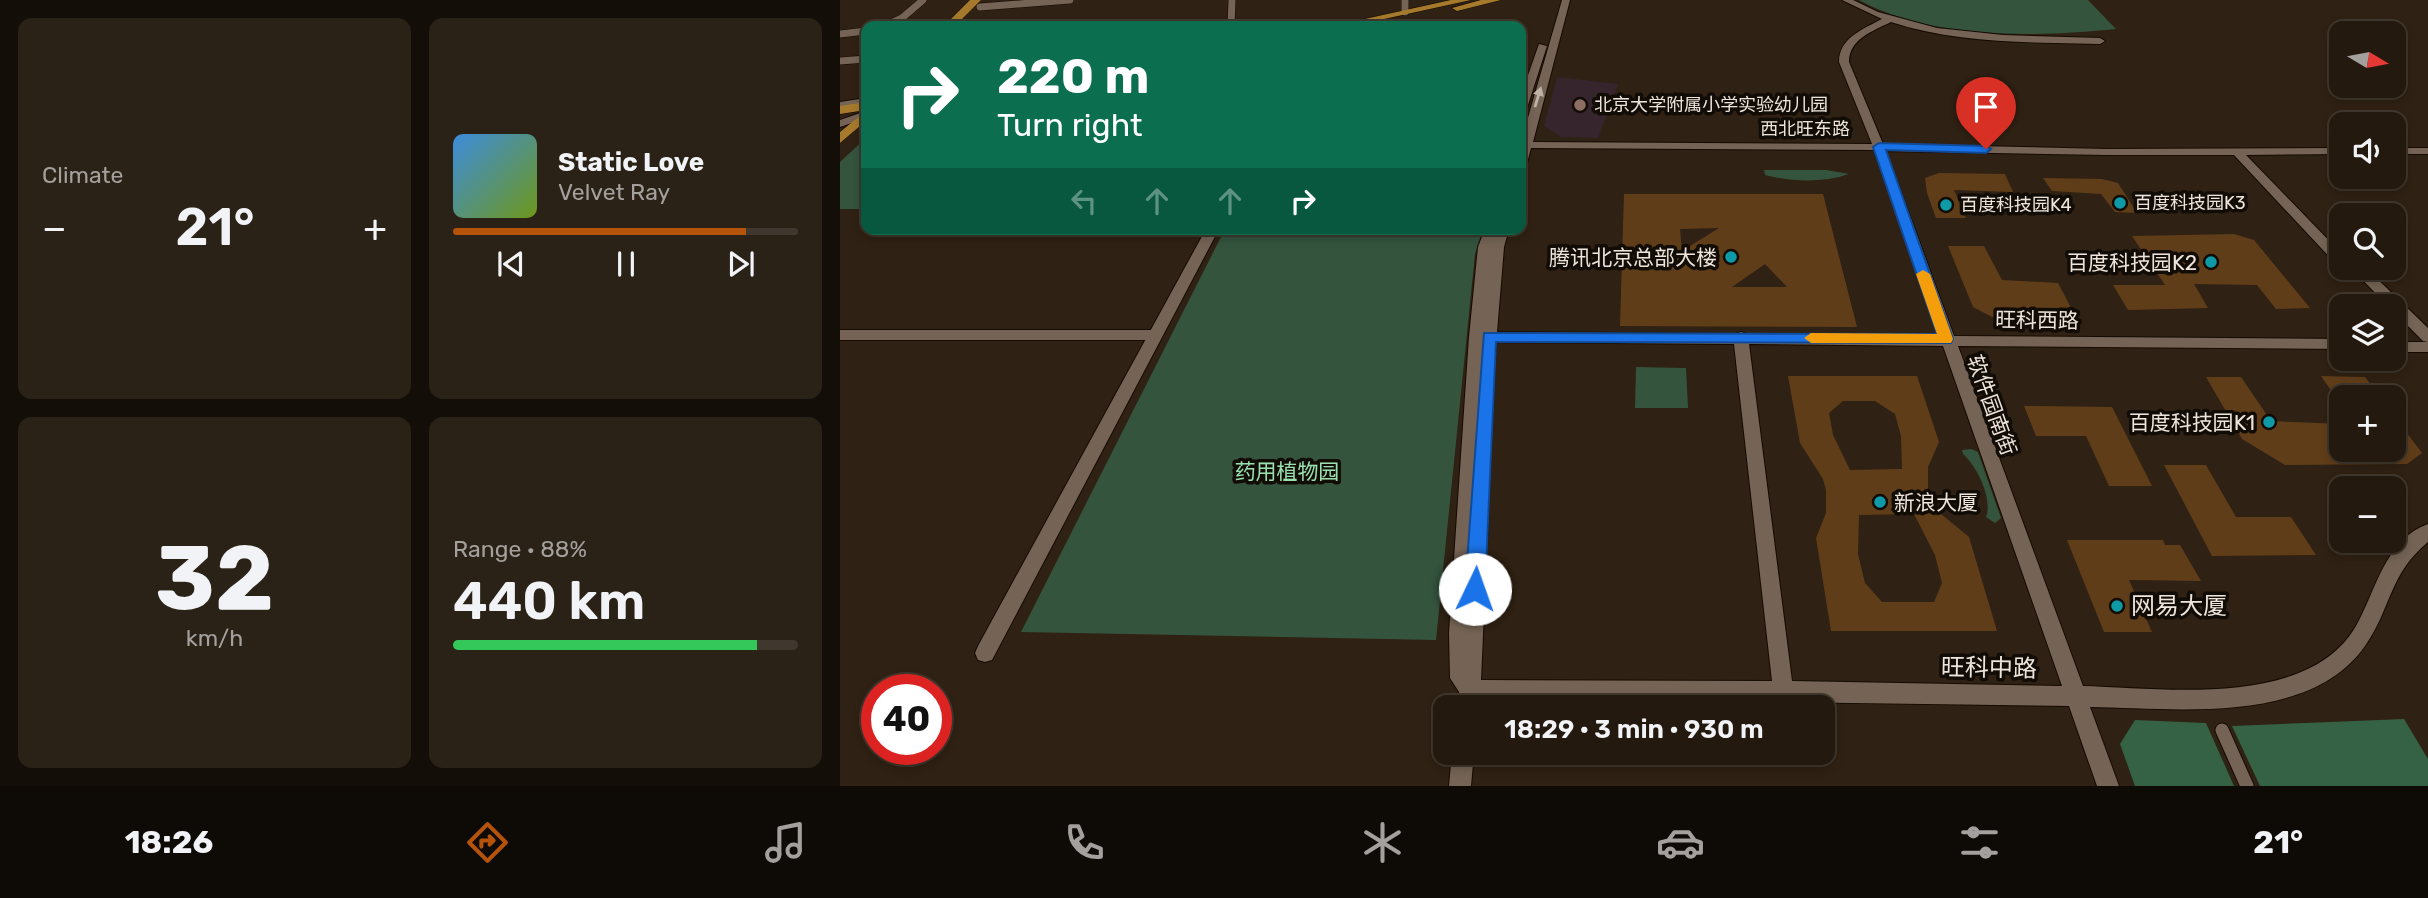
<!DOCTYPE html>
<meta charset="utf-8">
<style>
:root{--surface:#23190e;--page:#2b2217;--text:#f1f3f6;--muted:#a3a09e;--line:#40382e;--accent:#b45309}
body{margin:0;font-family:Rubik,"Noto Sans SC",sans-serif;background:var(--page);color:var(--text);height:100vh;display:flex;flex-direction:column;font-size:26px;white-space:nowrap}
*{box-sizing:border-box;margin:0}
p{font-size:23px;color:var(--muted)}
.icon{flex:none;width:38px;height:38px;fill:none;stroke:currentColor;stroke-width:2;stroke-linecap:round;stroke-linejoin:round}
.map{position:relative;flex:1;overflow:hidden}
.side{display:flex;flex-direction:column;gap:18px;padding:18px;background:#130e08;width:840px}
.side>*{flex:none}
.hud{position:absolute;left:21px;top:21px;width:665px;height:214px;border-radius:14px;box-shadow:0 4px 10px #0003,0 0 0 2px var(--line);background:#0b6e4f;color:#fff;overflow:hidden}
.needle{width:46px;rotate:100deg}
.controls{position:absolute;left:1489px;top:21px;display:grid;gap:14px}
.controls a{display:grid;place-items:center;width:77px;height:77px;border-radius:14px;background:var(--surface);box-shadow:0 4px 10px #0003,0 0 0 2px var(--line);font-size:35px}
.speed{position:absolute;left:21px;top:674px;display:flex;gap:14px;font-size:35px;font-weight:700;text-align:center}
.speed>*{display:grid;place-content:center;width:91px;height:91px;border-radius:50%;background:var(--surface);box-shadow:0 4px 10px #0003,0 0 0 2px var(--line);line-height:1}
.speed .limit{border:10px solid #d22;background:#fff;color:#111}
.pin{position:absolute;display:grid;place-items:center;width:60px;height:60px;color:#fff;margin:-72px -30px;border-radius:50% 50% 50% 0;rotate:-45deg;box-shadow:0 0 7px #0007}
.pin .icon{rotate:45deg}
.me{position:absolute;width:77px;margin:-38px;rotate:3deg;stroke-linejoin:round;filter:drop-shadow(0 0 5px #0008)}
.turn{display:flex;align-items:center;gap:24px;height:147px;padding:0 21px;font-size:32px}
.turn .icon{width:91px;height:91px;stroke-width:2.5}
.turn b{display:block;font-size:49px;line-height:60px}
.lanes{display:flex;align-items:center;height:66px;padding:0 21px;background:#0003;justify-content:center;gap:35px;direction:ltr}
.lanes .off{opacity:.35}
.big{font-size:52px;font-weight:600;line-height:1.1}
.side .tile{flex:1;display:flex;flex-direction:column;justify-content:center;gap:10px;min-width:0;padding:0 24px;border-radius:14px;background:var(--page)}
.side .dial{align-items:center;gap:0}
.dial b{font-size:91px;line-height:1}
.song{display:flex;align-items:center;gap:21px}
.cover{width:84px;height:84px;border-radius:10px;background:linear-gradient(135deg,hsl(210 70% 55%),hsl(80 70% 35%))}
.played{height:7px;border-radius:4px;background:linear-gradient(90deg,var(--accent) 85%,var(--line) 85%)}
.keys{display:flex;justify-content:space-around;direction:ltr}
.heat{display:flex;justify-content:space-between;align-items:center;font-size:38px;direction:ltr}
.charge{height:10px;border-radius:5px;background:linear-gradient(90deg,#34c759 88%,var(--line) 0)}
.side .tiles{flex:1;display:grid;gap:18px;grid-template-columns:repeat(2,1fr)}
.trip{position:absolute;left:593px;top:695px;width:402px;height:70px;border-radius:14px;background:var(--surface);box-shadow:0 4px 10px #0003,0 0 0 2px var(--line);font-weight:600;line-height:70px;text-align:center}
.dock{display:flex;height:112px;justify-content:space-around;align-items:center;background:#0e0a06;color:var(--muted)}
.dock .icon{width:49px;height:49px}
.dock .current{color:var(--accent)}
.dock b{font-size:32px;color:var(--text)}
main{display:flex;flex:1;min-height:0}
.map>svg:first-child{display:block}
</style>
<main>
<section class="side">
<div class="tiles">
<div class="tile"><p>Climate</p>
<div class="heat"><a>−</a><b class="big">21°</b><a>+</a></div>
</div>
<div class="tile">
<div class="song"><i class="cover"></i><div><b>Static Love</b><p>Velvet Ray</p></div></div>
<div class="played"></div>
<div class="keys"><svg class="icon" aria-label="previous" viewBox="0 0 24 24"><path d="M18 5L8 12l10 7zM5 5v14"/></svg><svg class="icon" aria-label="pause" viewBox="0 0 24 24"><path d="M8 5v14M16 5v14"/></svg><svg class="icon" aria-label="next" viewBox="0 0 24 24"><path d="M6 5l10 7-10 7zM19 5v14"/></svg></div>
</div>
<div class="tile dial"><b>32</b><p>km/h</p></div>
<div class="tile"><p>Range · 88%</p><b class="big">440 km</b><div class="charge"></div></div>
</div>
</section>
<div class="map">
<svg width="1588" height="786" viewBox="0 0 1588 786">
<rect width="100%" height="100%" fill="#2f2113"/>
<polygon fill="#37252d" points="717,77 778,84 758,138 721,137 704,126"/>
<g fill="#34543e">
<path d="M1019 0H1248L1276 29C1196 37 1092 40 1019 0Z"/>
<polygon points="26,138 26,209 0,209 0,162"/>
<path d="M924 170H986L1009 174C982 183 953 182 925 175Z"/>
<polygon points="385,229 643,229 635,254 596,640 181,632"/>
<polygon points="796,367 846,368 848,408 795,408"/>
<path d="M1131 449 1138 452 1161 518 1155 523 1146 517C1153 499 1137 466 1123 454L1122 450Z"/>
</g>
<g fill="#356244">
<polygon points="1564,719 1588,759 1588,786 1420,786 1392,726"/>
<polygon points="1295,720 1366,723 1394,786 1295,786 1280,744"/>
</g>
<g fill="#603d19" fill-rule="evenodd">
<polygon points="1099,173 1165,174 1173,192 1114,190 1126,218 1096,218 1087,193 1085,178"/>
<polygon points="1203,178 1262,179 1278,183 1297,213 1275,212 1261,194 1212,191"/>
<path d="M784 194H983L1017 327 780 326ZM879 228 842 251 840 229ZM925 264 947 287H892Z"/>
<polygon points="1394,234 1414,240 1470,308 1436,309 1417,285 1354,284 1368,308 1288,310 1273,285 1325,285 1292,236"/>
<polygon points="1108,246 1144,246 1162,280 1218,283 1238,321 1156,319 1133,307"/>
<path d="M948 376H1077L1099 442 1088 467V491L1101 514 1129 537 1157 631H991L976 538 986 513V490L983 479 960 443ZM1003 401H1035L1055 414 1061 436 1062 469 1010 470 993 435 989 413ZM1074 514 1095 555 1102 583 1094 602H1042L1025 583 1018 554 1019 515Z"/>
<polygon points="1481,376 1525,377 1540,397 1502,397 1502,406"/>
<polygon points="1366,377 1401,377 1431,421 1502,424 1502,450 1554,450 1554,416 1582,453 1567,464 1445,465 1402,439"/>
<polygon points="1184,406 1272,407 1312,486 1269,486 1246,436 1196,436"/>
<polygon points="1324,465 1366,465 1396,517 1451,517 1476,555 1372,556"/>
<polygon points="1227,540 1323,540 1325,545 1340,545 1361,581 1289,580 1312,632 1264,632"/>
</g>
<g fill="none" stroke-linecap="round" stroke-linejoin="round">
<defs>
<g id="street-far2">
<polyline points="565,0 565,12"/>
<polyline points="140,7 230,0"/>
<polyline points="45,26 62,18 83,0"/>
<polyline points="391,26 392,0"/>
<polyline points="0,34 26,31"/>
<polyline points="0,61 26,59"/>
</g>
<polyline id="street-far1" points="0,335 314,335"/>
<polyline id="street" points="1382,730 1407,786"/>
<g id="secondary">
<path d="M722 0H730L693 142 1032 144 999 62C999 38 1023 29 1042 19L1002 0H1013L1038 12 1097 28 1163 35 1260 38 1265 41 1260 44C1190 42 1118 44 1051 22 1033 31 1009 39 1009 62L1043 144 1267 149 1502 148V154L1406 155 1502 254V266L1497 265 1394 155H1267L1046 151 1114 336 1502 339V349L1118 346 1243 686C1323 688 1468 709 1516 626 1536 591 1545 539 1588 524V542C1549 574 1551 609 1525 646 1469 726 1335 708 1250 707L1279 786H1257L1229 706C1032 703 836 700 640 700V707H618L619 692 610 678 609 633 629 337 638 247 645 229H669L664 247 657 332 895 334 901 332 907 334 1099 336 1034 150 691 148 687 163 681 166V142ZM656 342 894 344 932 681 641 680ZM909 344 1103 346 1222 686 952 681Z"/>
<polygon points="699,44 707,46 686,111 681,114 681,95"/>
<polygon points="26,98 26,104 0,108 0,102"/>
<polygon points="26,111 26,118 0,127 0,120"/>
<rect x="1554" y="148" width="34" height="6"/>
<polygon points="366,229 379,229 152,660 145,662 138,660 135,653 138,646"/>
<polygon points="1511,268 1526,268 1588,328 1588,352 1554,352 1554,342 1588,342 1583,341 1554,312 1554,306 1548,306"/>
<polygon points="612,752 634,752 631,786 609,786"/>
</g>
<g id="primary">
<polygon points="130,0 141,0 115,26 104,26"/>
<polygon points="611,0 631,0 512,26 493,26"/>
<polygon points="641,0 661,0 617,11 612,8"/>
<polygon points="26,102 26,110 0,114 0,106"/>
<polygon points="26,111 26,121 0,143 0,132"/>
</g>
</defs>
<use href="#street-far2" stroke="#160a01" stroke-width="8"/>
<use href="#street-far1" stroke="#160a01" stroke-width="12"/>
<use href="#street" stroke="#160a01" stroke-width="15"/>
<use href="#secondary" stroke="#160a01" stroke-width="2"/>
<use href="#primary" stroke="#160a01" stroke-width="1"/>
<use href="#street-far2" stroke="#756455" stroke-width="7"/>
<use href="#street-far1" stroke="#756455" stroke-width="10"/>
<use href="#street" stroke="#756455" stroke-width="13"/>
<use href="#secondary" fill="#756455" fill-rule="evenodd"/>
<use href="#primary" fill="#a67a2c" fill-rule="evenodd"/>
</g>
<defs><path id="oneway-solid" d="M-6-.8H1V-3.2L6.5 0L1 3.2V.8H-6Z" transform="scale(1.75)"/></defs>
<use fill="#beb1a5" href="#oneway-solid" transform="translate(698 97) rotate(-73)"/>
<polygon fill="#1a73e8" stroke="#114b97" stroke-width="2" points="1039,143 1146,146 1151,149 1146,153 1046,150 1113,339 1111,343 656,342 645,589 642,595 635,598 628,595 625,589 644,333 1097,334 1033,147"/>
<polygon fill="#f59e0b" points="1083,270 1090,274 1113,339 1111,343 971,343 964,338 971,333 1097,334 1076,274"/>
<circle fill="#8d6e63" stroke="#120c06" stroke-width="2.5" cx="740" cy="105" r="7"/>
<g fill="#0f9aa8" stroke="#120c06" stroke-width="2.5">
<circle cx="1280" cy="203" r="7"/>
<circle cx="1106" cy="205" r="7"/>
<circle cx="891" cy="257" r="7"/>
<circle cx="1371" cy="262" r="7"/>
<circle cx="1429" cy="422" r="7"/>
<circle cx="1040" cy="502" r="7"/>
<circle cx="1277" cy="606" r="7"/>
</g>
<g text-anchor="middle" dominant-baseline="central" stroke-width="7" stroke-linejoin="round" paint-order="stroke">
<g font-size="18" fill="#eee4db" stroke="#120c06" text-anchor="start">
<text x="754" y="105">北京大学附属小学实验幼儿园</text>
<text x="1294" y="203">百度科技园K3</text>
<text x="1120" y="205">百度科技园K4</text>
</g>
<g font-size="18" fill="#eee4db" stroke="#120c06">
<text x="965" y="129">西北旺东路</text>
</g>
<g font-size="21" fill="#eee4db" stroke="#120c06" text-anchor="end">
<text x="877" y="257">腾讯北京总部大楼</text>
<text x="1357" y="262">百度科技园K2</text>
<text x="1415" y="422">百度科技园K1</text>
<text x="1054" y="502" text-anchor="start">新浪大厦</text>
</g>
<g font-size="21" fill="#eee4db" stroke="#120c06">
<text transform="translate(1197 320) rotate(1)">旺科西路</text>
<text transform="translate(1152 405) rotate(70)">软件园南街</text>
</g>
<g font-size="21" fill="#99e0ae" stroke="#120c06">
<text x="447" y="471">药用植物园</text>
</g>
<g font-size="24" fill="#eee4db" stroke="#120c06" text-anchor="start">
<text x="1291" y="606">网易大厦</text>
</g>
<g font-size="24" fill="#eee4db" stroke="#120c06">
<text transform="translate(1149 668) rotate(1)">旺科中路</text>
</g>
</g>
</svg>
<div class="controls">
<a><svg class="needle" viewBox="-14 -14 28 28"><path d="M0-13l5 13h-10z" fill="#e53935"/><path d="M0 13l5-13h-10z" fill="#a3a09e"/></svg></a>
<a><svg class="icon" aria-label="sound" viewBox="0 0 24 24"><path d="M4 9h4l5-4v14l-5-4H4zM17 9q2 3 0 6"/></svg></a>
<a><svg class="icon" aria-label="search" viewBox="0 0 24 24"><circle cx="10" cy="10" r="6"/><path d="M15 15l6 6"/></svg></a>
<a><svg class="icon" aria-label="layers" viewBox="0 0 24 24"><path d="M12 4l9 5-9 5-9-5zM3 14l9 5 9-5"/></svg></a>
<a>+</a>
<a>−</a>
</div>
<div class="speed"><div class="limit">40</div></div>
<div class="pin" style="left:1146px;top:149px;background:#d93025"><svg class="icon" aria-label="arrive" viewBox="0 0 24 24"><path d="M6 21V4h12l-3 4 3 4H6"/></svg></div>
<svg class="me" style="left:635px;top:589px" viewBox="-20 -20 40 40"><circle r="19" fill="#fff"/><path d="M0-13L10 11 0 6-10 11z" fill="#1a73e8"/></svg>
<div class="trip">18:29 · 3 min · 930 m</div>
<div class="hud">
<div class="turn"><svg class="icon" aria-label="right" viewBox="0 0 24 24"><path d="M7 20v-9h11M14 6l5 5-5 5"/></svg><div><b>220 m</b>Turn right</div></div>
<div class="lanes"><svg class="icon off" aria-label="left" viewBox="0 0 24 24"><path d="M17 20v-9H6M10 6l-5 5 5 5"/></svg><svg class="icon off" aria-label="ahead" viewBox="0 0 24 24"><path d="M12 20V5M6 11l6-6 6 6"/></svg><svg class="icon off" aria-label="ahead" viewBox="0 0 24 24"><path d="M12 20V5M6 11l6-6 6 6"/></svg><svg class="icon" aria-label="right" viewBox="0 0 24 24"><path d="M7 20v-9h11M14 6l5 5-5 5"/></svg></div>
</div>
</div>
</main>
<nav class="dock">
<b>18:26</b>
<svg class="icon current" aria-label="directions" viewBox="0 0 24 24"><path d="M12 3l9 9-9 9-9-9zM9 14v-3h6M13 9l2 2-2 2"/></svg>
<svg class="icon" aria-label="music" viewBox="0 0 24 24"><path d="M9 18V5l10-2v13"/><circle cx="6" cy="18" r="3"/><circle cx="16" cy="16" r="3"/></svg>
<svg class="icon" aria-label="phone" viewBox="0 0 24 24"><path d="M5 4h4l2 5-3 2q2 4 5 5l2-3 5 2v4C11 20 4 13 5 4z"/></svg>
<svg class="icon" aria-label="climate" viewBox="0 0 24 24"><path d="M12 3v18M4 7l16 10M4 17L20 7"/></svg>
<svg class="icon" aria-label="car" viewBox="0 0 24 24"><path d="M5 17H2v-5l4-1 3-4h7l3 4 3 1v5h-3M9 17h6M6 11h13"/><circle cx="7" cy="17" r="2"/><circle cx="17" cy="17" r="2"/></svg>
<svg class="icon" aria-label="filters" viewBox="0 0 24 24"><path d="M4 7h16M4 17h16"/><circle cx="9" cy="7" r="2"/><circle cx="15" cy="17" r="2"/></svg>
<b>21°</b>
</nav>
